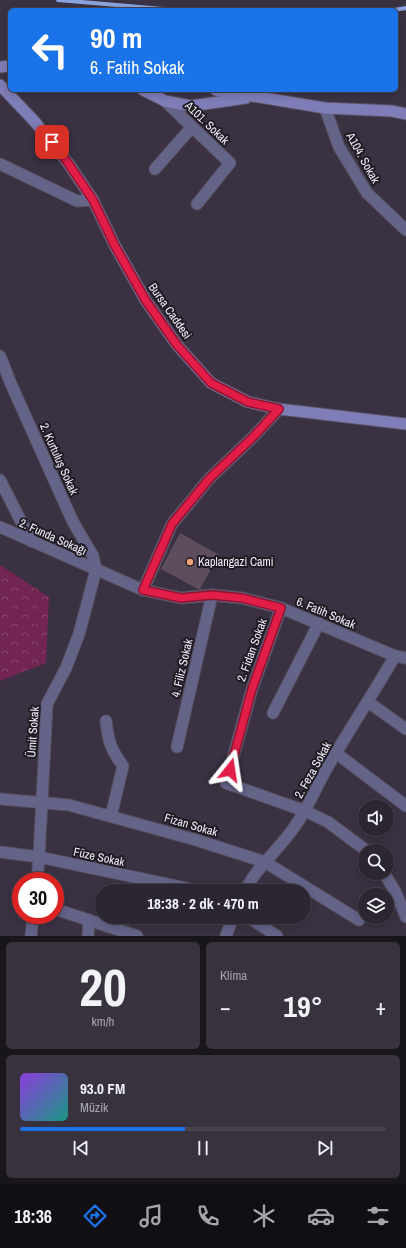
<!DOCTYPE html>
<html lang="tr">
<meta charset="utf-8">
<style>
:root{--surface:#2c2632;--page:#38323e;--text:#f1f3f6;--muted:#a6a5ac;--line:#48434d;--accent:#1a73e8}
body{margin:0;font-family:"Archivo Narrow",sans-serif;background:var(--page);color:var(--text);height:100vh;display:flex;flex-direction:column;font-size:15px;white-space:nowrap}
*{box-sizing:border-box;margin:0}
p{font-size:13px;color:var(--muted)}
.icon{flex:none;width:22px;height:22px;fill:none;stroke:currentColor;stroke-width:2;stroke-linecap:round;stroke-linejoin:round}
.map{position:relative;height:936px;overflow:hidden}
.sheet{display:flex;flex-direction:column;gap:6px;padding:6px;background:#18151c;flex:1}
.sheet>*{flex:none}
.top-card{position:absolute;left:8px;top:8px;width:390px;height:84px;border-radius:6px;box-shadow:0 2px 10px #0003,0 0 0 1px var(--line);background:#1a73e8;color:#fff;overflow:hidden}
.controls{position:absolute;left:358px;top:800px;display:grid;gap:8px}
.controls a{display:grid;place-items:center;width:36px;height:36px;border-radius:50%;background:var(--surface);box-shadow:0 2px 10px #0003,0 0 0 1px var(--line);font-size:20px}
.speed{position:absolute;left:12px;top:872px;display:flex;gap:8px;font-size:20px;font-weight:700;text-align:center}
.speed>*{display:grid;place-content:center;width:52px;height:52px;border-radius:50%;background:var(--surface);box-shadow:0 2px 10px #0003,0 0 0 1px var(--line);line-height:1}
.speed .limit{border:6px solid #d22;background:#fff;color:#111}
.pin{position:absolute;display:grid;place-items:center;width:34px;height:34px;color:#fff;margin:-17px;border-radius:8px;box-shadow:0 2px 6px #0006}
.me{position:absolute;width:44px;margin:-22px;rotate:15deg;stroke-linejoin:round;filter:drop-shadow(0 0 3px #0008)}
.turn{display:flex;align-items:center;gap:14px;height:84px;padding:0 16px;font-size:18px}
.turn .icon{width:52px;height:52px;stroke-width:2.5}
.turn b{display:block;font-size:28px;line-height:34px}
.big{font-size:30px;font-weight:800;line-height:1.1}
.sheet .card{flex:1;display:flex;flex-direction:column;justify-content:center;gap:6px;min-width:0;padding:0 14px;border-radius:6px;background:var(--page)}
.sheet .dial{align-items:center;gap:0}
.dial b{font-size:52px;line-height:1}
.song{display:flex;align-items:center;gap:12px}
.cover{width:48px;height:48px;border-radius:6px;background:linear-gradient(135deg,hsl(270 70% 55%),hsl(170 70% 35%))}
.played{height:4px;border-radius:2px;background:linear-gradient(90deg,var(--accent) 45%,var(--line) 45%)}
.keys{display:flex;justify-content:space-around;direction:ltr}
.heat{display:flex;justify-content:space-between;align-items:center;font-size:22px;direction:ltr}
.sheet .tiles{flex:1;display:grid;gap:6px;grid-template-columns:1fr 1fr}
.card:last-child{grid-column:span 2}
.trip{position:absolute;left:95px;top:884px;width:216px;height:40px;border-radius:20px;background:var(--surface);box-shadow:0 2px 10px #0003,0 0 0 1px var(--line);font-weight:800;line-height:40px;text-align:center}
.tabs{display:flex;height:64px;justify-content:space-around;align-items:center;background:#120f14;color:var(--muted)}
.tabs .icon{width:28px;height:28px}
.tabs .selected{color:var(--accent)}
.tabs b{font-size:18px;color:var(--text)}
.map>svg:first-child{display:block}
</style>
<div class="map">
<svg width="406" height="936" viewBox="0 0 406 936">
<defs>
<pattern id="forest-crowns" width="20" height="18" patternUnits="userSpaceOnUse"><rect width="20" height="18" fill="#722453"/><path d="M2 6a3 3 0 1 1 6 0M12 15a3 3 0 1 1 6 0" fill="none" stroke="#87446d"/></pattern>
</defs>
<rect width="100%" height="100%" fill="#3a3243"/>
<polygon fill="url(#forest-crowns)" points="0,565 49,597 46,663 0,681"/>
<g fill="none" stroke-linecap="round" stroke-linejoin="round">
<g stroke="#8aa4df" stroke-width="4">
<polyline points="58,0 175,10"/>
<polyline points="394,10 406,8"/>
</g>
</g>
<polygon fill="#5d4d5d" points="180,533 219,555 200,589 198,589 161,569"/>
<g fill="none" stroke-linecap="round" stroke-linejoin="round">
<defs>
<g id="minor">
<polyline points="165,101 230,163 197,204"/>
<polyline points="325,108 339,147 367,193 406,230"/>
<polyline points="155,169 192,127"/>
<polyline points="0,356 11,384 73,522 93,556 96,570 79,634 66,668 47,704 39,857 37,881"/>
<polyline points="0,480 31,541"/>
<polyline points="0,527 143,590 181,598 212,595 242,598 281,608 395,656 406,658"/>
<polyline points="143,590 172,524 209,479 254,436 279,409"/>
<polyline points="281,608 252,689 226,783 305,811 328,822 367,851"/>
<polyline points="368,702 406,729"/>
<polyline points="273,713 319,623"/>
<path d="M106 721C108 741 111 750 123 766L111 816"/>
<polyline points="177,747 212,595"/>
<polyline points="336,753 406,806"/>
<polyline points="0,799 69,805 196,840 265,862 359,920"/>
<polyline points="0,852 39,857 186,888 192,891"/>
<polyline points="384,873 395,891 406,917"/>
<path d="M245 891C257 866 280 849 295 826 308 808 316 787 327 768 349 730 373 694 395 656"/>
<polyline points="55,909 137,936"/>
<polyline points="248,917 277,936"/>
<polyline points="31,936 33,915"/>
<polyline points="88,936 89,920"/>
<polyline points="226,936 233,917"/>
</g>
<polyline id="tertiary" points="0,164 77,201 93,200"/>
<g id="secondary">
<polyline points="0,67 10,66"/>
<polyline points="0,85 35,122 68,163 93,200 115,246 146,301 177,345 211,383 248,402 279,409 406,424"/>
<polyline points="143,90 165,101 191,106 246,98"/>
<polyline points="216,90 325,108 392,111 406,114"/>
</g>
</defs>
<use href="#minor" stroke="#585060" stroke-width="13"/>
<use href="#tertiary" stroke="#585060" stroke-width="13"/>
<use href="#secondary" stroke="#585060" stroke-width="13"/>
<use href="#minor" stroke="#646489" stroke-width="11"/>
<use href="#tertiary" stroke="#646489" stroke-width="11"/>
<use href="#secondary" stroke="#7e7db7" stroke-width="11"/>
</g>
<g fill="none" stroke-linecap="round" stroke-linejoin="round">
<defs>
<polyline id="route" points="52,142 68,163 93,200 115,246 146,301 177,345 211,383 248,402 279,409 254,436 209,479 172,524 143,590 181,598 212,595 242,598 281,608 252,689 230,770"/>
</defs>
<use href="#route" stroke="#92132f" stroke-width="10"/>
<use href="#route" stroke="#e11d48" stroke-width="7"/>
</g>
<circle fill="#efa377" stroke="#1f1b23" stroke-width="1.5" cx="190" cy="562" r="4"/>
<g text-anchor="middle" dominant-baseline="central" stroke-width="4" stroke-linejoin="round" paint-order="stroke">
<g font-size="12" fill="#f3eefa" stroke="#1f1b23">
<text transform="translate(207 123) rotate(44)">A101. Sokak</text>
<text transform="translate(363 158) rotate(61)">A104. Sokak</text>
<text transform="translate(170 311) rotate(55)">Bursa Caddesi</text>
<text transform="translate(59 459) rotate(66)">2. Kurtuluş Sokak</text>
<text transform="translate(53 537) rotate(24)">2. Funda Sokağı</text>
<text transform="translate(326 613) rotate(23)">6. Fatih Sokak</text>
<text transform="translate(252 650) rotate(-70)">2. Fidan Sokak</text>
<text transform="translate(182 668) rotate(-77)">4. Filiz Sokak</text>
<text transform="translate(33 732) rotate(-86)">Ümit Sokak</text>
<text transform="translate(313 770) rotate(-61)">2. Feza Sokak</text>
<text transform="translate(191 825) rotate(16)">Fizan Sokak</text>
<text transform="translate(99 857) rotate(12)">Füze Sokak</text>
</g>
<g font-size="12" fill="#f3eefa" stroke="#1f1b23" text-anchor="start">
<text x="198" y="562">Kaplangazi Cami</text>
</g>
</g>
</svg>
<div class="controls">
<a><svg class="icon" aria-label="sound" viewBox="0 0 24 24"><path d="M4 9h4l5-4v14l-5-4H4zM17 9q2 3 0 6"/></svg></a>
<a><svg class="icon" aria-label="search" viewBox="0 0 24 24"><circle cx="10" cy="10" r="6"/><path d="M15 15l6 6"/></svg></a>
<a><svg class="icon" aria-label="layers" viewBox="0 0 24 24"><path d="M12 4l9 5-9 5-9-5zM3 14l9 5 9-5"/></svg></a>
</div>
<div class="speed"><div class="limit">30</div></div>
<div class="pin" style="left:52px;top:142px;background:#d93025"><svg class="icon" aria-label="arrive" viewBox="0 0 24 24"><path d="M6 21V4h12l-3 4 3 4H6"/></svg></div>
<svg class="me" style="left:230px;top:770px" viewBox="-20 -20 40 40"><path d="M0-17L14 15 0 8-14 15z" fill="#e11d48" stroke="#fff" stroke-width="4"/></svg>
<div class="trip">18:38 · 2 dk · 470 m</div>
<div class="top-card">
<div class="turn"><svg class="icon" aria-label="left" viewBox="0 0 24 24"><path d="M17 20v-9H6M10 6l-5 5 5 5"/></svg><div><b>90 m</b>6. Fatih Sokak</div></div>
</div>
</div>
<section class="sheet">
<div class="tiles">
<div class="card dial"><b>20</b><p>km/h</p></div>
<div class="card"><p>Klima</p>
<div class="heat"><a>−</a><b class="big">19°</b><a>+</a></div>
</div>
<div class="card">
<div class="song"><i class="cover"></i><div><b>93.0 FM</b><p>Müzik</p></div></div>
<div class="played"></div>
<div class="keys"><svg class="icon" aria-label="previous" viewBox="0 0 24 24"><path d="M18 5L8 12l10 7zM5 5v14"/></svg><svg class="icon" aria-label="pause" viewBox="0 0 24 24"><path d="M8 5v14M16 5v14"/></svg><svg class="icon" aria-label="next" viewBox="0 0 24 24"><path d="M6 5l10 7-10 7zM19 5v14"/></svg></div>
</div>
</div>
</section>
<nav class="tabs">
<b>18:36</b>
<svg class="icon selected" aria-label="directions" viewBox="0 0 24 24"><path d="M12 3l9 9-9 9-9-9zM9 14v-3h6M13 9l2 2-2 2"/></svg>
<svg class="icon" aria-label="music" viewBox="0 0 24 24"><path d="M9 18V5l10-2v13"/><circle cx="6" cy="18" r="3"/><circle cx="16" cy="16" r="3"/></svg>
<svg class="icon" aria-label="phone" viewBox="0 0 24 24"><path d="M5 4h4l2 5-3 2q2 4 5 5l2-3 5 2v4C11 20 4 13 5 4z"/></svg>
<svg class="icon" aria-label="climate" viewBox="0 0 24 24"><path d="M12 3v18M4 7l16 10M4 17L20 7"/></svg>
<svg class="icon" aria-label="car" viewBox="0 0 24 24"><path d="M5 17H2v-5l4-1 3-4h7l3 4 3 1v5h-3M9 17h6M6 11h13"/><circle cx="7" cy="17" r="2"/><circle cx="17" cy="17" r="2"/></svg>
<svg class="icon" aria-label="filters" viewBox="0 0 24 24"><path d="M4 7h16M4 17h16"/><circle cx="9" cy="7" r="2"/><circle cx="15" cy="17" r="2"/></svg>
</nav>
